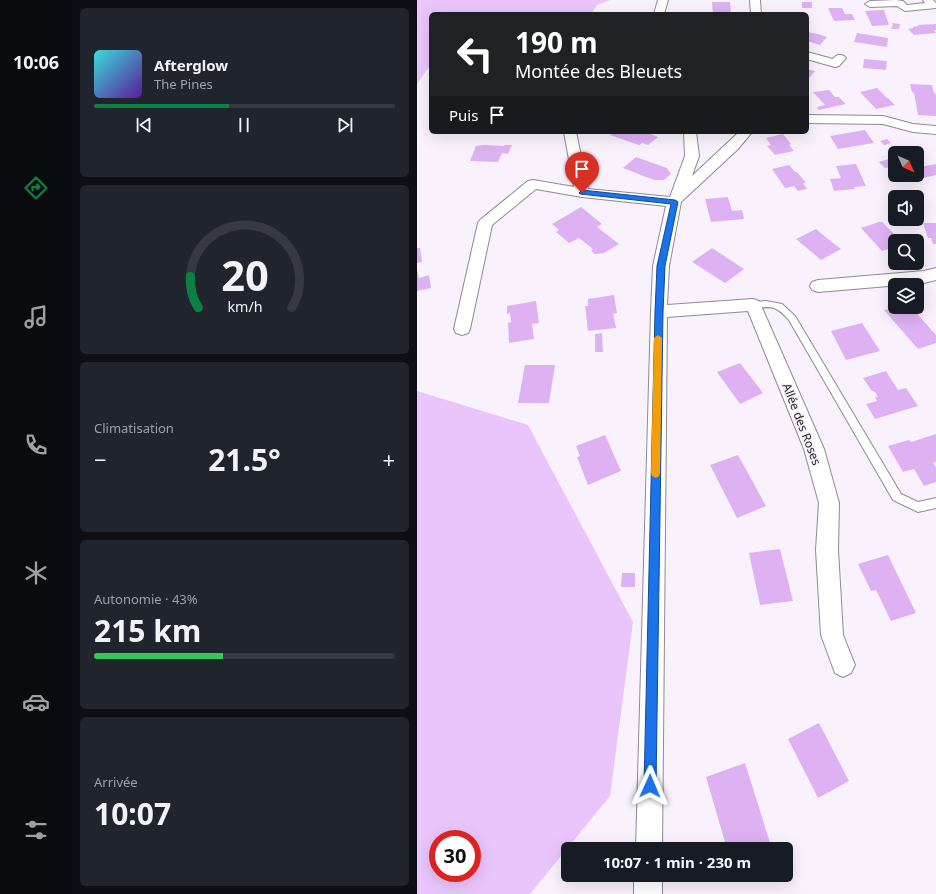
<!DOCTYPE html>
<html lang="fr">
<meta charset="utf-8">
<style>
:root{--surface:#171b24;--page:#20242c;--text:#f1f3f6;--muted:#9ea1a6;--line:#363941;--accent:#0b8043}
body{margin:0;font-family:"Noto Sans",sans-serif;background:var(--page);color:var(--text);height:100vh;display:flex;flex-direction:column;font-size:15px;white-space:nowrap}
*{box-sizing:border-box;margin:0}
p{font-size:13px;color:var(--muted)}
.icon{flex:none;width:22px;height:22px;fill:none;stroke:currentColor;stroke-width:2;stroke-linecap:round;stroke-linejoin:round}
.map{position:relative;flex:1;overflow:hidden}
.side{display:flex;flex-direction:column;gap:8px;padding:8px;background:#0d0f14;width:345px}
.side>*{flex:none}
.top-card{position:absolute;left:12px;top:12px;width:380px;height:122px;border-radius:6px;box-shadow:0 4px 16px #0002;background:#202124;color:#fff;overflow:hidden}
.needle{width:26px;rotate:135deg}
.tools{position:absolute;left:471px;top:146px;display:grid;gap:8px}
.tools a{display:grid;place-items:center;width:36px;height:36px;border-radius:6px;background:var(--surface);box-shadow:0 4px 16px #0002;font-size:20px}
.speed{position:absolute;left:12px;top:830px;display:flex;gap:8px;font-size:20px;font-weight:700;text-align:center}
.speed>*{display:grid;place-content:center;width:52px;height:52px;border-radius:50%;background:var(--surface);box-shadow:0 4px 16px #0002;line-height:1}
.speed .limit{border:6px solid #d22;background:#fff;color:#111}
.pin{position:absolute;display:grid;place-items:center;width:34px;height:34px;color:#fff;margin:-41px -17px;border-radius:50% 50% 50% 0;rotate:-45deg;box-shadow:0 0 4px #0007}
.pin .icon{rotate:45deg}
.me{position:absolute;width:44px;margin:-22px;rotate:1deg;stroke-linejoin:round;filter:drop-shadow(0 0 3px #0008)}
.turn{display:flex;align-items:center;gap:14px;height:84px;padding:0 20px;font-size:18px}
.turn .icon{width:52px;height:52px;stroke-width:2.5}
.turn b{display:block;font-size:28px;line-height:34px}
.then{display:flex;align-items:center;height:38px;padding:0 20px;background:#0003;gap:8px;font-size:15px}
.big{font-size:30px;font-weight:700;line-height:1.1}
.side .tile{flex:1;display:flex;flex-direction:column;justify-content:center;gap:6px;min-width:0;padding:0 14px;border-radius:6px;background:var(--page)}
.side .dial{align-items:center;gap:0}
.dial svg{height:104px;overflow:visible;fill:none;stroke:var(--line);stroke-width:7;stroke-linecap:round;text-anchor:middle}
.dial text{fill:var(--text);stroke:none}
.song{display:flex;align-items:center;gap:12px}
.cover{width:48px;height:48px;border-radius:6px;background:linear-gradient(135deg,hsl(180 70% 55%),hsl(270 70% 35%))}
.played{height:4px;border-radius:2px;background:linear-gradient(90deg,var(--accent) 45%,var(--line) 45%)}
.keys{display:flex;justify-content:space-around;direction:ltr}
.heat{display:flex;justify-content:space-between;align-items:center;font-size:22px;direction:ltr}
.charge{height:6px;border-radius:3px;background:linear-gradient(90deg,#34c759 43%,var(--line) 0)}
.trip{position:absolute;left:144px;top:842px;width:232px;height:40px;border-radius:6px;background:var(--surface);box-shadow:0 4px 16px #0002;font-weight:700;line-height:40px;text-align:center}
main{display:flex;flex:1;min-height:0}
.tabs{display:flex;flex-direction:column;width:72px;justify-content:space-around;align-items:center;background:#090b0e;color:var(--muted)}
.tabs .icon{width:28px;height:28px}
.tabs .active{color:var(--accent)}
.tabs b{font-size:18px;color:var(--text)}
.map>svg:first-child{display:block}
</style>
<main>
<nav class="tabs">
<b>10:06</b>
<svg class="icon active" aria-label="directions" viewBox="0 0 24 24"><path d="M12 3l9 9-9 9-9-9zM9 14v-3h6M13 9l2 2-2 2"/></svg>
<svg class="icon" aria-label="music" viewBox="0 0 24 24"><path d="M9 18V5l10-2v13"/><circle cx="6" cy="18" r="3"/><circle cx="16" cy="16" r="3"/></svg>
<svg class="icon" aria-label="phone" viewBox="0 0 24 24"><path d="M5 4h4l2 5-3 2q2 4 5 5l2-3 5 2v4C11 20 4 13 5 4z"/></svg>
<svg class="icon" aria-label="climate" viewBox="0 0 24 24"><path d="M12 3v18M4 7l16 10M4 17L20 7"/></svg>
<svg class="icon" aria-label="car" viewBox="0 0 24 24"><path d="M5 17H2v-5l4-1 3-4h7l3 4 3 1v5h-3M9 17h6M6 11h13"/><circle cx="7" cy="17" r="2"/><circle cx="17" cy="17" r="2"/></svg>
<svg class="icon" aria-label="filters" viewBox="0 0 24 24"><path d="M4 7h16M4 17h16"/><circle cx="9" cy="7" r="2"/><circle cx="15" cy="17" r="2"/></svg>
</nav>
<section class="side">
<div class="tile">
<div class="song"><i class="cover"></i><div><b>Afterglow</b><p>The Pines</p></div></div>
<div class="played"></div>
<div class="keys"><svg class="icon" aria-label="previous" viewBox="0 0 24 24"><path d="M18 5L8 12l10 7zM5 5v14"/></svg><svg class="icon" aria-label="pause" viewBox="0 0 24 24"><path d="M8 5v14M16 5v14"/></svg><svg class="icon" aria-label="next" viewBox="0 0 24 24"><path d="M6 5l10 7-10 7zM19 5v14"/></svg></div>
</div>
<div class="tile dial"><svg viewBox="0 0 100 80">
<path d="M14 69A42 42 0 1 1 86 69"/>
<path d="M14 69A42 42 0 0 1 8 45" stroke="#0b8043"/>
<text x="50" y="56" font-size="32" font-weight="700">20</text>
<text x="50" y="72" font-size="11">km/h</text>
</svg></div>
<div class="tile"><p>Climatisation</p>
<div class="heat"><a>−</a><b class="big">21.5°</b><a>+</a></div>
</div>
<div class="tile"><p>Autonomie · 43%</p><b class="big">215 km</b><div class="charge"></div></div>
<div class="tile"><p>Arrivée</p><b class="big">10:07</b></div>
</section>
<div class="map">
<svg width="519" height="894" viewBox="0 0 519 894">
<rect width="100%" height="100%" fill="#f9f2fd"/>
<g fill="#e9c5fb" fill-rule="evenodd">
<polygon points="0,0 193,0 180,5 174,14 14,14 14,64 0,84"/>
<path d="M0 391 111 425 216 622 193 796 113 894H0ZM21 839H55V873H21Z"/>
</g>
<g fill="#deb1f3">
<polygon points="295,2 313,2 314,14 296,14"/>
<rect x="385" y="2" width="10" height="6"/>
<polygon points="411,8 425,8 428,14 435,14 438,20 417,21"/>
<polygon points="464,10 467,10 472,25 455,26 448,11"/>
<polygon points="475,23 483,24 482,29 474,29 476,25"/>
<polygon points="519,24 519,30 517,30 519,33 497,35 491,29 496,28 496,27 501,26 501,25"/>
<polygon points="390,32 401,34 410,37 403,45 390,41"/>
<polygon points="440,33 471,38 470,47 437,42"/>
<polygon points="447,59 470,61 469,70 446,68"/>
<polygon points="390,69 398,71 390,81"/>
<polygon points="493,84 515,85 517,93 519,94 519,116 501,115 497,93 495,92"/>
<polygon points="460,88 470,98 471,98 478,105 459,109 443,92"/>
<polygon points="412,90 418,97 422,97 429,104 402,110 400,107 408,105 396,92"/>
<polygon points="448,130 457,143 421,149 413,136"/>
<polygon points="197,132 228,132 241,137 231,145 225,143 222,145 193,135"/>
<polygon points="366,134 374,144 372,145 377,151 358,155 350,146 354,145 349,138"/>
<polygon points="470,139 474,143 467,145 463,141"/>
<polygon points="67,145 87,146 87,145 95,145 91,154 85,153 81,162 53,161 59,146"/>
<polygon points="219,157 250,168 254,174 247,180 237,180 206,168"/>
<polygon points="478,157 478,170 475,167 468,168 462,162"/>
<polygon points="439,164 449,186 437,187 438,189 417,191 413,179 424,178 419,166"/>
<polygon points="500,164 503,167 519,164 519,175 502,179 498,175 500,175"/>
<polygon points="372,165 378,172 380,172 389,183 386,183 390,189 381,191 377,186 368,188 355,169"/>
<polygon points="311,197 315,211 325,210 327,219 294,222 288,199"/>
<polygon points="164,207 185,224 180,227 202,244 187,253 178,254 174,251 176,249 162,238 152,243 139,232 142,230 135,224"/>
<polygon points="462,222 465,222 484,241 478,241 478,247 465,251 444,228"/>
<polygon points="506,223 519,223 519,244 516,244 514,238 511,238"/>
<polygon points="399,229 411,239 424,249 404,260 379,239"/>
<polygon points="0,248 3,248 5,262 0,263"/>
<polygon points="295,248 327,269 308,283 275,262"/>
<polygon points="0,270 2,278 12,275 14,288 0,291"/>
<polygon points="197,295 200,313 196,314 199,328 171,331 168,306 171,306 171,299"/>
<polygon points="119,301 122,323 115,324 117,339 92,343 91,323 94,322 93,313 90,314 90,306"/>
<polygon points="478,305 478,307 494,307 519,335 519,343 501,349 467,310 472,309 470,306"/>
<polygon points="445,323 463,351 429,360 414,331"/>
<polygon points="185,333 186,352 178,352 178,334"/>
<polygon points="323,363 346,393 323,404 300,372"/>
<polygon points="108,365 138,365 132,403 101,403"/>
<polygon points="469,371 481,390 489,388 501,406 458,419 449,404 460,401 458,397 461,397 458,392 454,390 446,378"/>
<polygon points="519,434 519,462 516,463 519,467 519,482 507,486 497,469 486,472 471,446 492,440 494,442"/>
<polygon points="188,435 204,471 171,485 160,457 163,456 159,446"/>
<polygon points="321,455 349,506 320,518 293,465"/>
<polygon points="363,549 376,601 343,605 332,553"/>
<polygon points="471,555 499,613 474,621 459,590 454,591 441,564"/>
<polygon points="205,573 218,573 218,587 204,587"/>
<polygon points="402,723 432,781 401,798 371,739"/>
<polygon points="328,763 355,849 310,849 289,777"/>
</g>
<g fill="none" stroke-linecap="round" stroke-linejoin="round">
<defs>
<path id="service" d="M349 301 365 304 378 316 484 494 501 502 519 498V508L501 512 476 500 372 320C368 316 363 310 357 308 349 305 337 311 332 305L336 302Z"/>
<g id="minor">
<polygon points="241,0 251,0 247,14 237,14"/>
<polygon points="333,0 343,0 344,14 334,14"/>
<polygon points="479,0 486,1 490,5 508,3 506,0 516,0 519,3 519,8 488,11 480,6 453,7 448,4 453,1"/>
<path d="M390 52 416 59C419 55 422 54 427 56L429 58 422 66 418 67 393 60H390Z"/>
<polygon points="390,115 466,116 496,124 519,126 519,134 496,132 466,124 390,123"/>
<polygon points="147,132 159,132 171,189 253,197 268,156 267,132 279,132 282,156 275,176 322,132 335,132 321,149 264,202 252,266 250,305 336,299 342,301 407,449 422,503 421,550 426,635 438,665 434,673 426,677 418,673 404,635 399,550 402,503 387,449 331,311 250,317 245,849 219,849 234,312 236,266 249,206 165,197 119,189 75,225 53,329 51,333 45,335 39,333 37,329 61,223 63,220 111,181 116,180 157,187"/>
<polygon points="519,268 519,280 507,283 401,292 395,290 393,286 395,282 401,280 507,271"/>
<rect x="217" y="875" width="28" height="19"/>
</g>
</defs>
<use href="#service" stroke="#908894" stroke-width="2"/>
<use href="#minor" stroke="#908894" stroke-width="2"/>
<use href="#service" fill="#fff" fill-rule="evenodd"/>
<use href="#minor" fill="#fff" fill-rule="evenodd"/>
</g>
<polygon fill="#1a73e8" stroke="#114b97" points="165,190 258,200 261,202 248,266 246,312 239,786 237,790 233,792 229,790 227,786 238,312 240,266 254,204 163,194 162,193"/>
<polygon fill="#f59e0b" points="241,335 245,338 243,473 242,476 239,478 235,476 234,473 237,338"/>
<g text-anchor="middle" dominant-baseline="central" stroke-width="3" stroke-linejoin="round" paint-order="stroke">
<g font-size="12" fill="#221f24" stroke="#f9f2fd">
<text transform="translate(385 424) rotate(69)">Allée des Roses</text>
</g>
</g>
</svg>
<div class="tools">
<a><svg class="needle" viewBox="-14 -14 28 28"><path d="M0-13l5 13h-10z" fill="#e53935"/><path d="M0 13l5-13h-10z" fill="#9ea1a6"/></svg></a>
<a><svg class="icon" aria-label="sound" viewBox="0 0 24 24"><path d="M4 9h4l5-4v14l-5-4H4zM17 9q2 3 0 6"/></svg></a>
<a><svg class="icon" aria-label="search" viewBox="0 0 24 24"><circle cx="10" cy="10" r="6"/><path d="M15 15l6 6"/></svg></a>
<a><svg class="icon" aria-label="layers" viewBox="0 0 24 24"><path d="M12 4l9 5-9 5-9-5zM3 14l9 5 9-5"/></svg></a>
</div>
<div class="speed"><div class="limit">30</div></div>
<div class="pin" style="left:165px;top:193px;background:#d93025"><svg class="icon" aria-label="arrive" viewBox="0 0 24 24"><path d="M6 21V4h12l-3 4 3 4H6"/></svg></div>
<svg class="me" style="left:233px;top:786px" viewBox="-20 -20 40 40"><path d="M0-17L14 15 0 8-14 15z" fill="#1a73e8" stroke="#fff" stroke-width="4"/></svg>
<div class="trip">10:07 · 1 min · 230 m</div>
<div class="top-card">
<div class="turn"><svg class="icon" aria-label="left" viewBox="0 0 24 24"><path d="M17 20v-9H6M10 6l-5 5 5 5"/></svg><div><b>190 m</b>Montée des Bleuets</div></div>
<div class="then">Puis<svg class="icon" aria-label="arrive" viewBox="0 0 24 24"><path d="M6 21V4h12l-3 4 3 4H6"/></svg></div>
</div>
</div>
</main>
